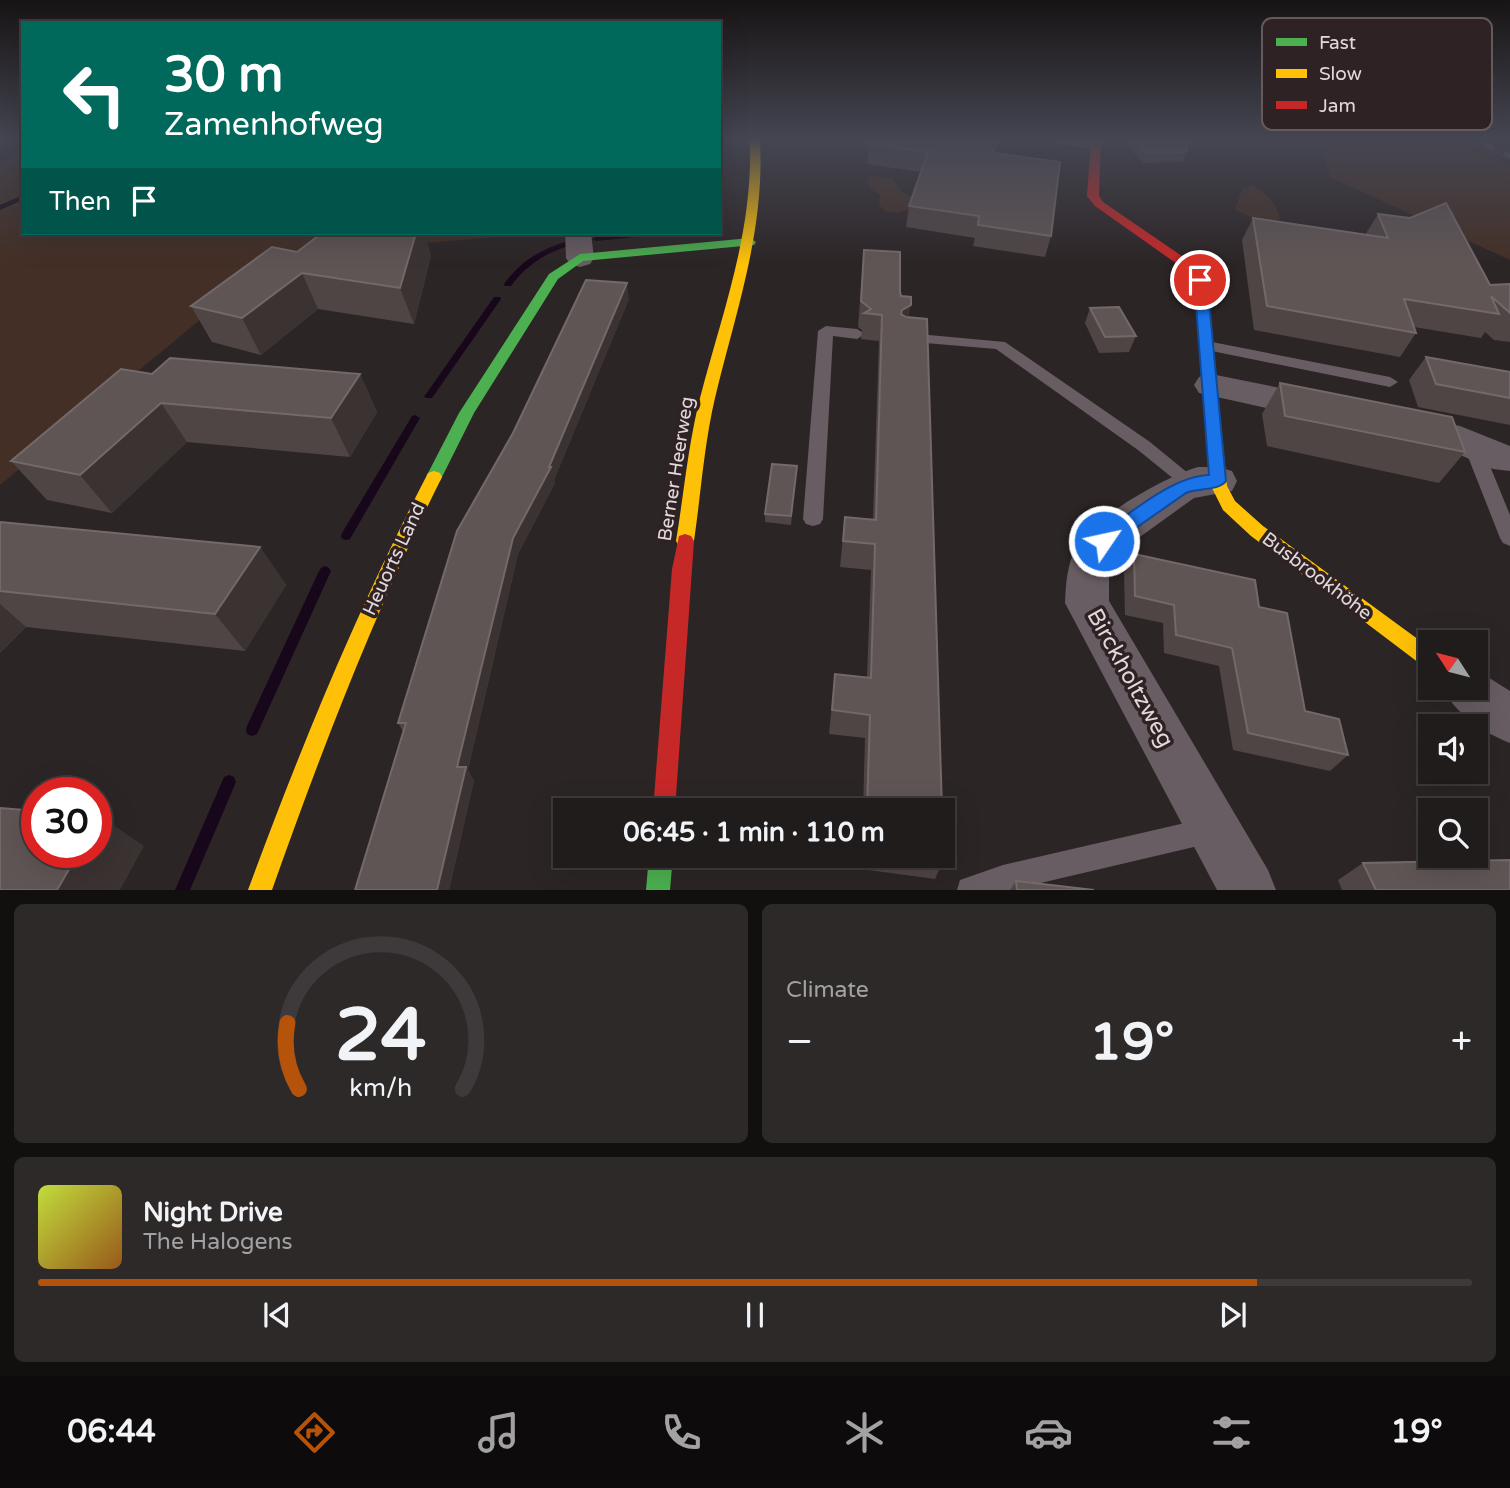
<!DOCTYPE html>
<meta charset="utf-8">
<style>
:root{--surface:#211c1c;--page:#2d2929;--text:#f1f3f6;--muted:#a2a1a3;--line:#3e3a3b;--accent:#b45309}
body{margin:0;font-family:"Varela Round",sans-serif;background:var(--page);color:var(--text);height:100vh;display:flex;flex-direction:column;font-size:26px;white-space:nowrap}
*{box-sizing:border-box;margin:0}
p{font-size:23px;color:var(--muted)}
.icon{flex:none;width:38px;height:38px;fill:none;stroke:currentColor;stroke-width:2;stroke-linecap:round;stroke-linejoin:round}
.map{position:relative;height:890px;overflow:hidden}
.details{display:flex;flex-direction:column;gap:14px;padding:14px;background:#120f0f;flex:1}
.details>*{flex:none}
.banner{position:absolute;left:21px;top:21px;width:700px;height:214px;border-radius:0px;box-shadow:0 7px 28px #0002,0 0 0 2px var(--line);background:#00695c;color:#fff;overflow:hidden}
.needle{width:46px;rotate:306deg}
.tools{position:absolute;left:1418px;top:630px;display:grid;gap:14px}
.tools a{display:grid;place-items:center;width:70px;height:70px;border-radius:0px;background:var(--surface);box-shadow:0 7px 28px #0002,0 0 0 2px var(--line);font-size:35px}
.speed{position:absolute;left:21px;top:777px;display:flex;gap:14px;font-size:35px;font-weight:700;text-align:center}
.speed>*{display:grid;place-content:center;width:91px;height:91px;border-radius:50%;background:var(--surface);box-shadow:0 7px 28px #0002,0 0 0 2px var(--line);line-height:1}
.speed .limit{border:10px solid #d22;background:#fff;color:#111}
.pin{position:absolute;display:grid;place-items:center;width:60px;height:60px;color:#fff;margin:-30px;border:4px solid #fff;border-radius:50%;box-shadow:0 2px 7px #0007}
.me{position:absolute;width:77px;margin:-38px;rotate:56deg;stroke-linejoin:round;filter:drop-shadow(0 0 5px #0008)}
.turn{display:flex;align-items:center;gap:24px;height:147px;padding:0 28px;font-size:32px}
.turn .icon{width:91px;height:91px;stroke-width:2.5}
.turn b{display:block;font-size:49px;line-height:60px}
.then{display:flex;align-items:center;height:66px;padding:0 28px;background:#0003;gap:14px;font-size:26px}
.big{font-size:52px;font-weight:800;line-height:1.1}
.details .card{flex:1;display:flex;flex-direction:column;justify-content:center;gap:10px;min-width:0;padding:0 24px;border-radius:10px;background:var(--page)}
.details .dial{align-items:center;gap:0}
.dial svg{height:182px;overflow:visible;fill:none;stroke:var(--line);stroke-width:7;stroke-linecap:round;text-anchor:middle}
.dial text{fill:var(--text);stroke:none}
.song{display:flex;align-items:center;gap:21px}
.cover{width:84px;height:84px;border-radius:10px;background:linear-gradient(135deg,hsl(70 70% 55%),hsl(30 70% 35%))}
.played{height:7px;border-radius:4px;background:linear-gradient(90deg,var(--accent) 85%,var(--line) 85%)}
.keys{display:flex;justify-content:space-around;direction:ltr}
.heat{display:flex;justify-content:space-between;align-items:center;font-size:38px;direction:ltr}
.details .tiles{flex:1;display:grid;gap:14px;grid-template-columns:1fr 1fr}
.card:last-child{grid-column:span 2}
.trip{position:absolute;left:553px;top:798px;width:402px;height:70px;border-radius:0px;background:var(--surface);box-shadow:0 7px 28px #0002,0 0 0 2px var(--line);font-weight:800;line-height:70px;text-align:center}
.tab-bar{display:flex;height:112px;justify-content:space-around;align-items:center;background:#0d0b0b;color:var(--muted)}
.tab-bar .icon{width:49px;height:49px}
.tab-bar .active{color:var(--accent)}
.tab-bar b{font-size:32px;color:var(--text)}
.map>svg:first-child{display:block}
</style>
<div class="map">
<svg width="1510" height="890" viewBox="0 0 1510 890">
<rect width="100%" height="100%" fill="#2c2526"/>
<polygon fill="#372629" points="1452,140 1510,140 1510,167"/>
<g fill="#432f26">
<polygon points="1320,140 1452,140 1510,167 1510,260 1330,177"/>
<polygon points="23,152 23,233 322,233 291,260 252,277 0,485 0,162"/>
<polygon points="871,176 893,179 902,192 916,198 910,209 898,213 884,211 879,204 880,195 869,187 867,180"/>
<path d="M1252 185C1267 194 1276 202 1280 219L1268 225 1235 210 1242 189Z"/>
<polygon points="426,233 497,233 497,237 413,244"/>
</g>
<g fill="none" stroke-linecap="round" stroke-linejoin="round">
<g fill="#18061a" fill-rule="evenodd">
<polygon points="23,195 23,200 0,210 0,205"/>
<polygon points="633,233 637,235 636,237 596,241 592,239 596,237"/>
<path d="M568 241 572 243 571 245C546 253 527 264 511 286H505L504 284C521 261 541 249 568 241Z"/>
<polygon points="494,297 500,297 501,299 432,398 426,398 424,396 426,394"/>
<polygon points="415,415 420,418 350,539 346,540 342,539 341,536 342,533 412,416"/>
<polygon points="325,566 329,568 331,571 257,734 252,736 247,734 246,730 247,726 319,571 321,568"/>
<polygon points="229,775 234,777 236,782 190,890 175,890 224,777"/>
</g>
<g fill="#685d62" fill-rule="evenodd">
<polygon points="1053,140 1096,143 1102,146 1096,149 1058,144 1054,143"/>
<polygon points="826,326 857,329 865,334 857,339 833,336 823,519 820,524 813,526 806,524 803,519 818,331"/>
<polygon points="907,333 1005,342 1150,442 1200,483 1197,488 1185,488 1138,450 996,349 902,341 899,338"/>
<polygon points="1207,341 1390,377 1398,382 1390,387 1202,349 1199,346"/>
<polygon points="1472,438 1481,444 1510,515 1510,546 1503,543 1500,538 1463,444"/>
<polygon points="1211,817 1220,821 1224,830 1220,839 1211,843 1011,890 957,890 960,880 1003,865"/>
</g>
<g fill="#685d62" fill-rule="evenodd">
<polygon points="565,233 591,233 594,258 590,264 580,267 570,264 566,258"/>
<polygon points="1211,374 1320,396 1332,400 1338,408 1332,416 1320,420 1199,393 1194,385 1199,377"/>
<polygon points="1414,416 1460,426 1510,446 1510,471 1493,469 1439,446 1401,437 1396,428 1401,419"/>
<path d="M1198 467H1218L1232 471 1237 481 1232 491 1194 498 1119 552 1109 571V601L1268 870 1276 890H1217L1065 603C1066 582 1067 564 1077 546 1095 516 1165 477 1198 467Z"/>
<path d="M1475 669 1510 691V743C1484 733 1454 713 1443 688H1475Z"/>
</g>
<g fill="#4caf50" fill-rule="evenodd">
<polygon points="750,238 756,242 754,245 583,261 558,279 474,413 440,481 428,481 426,477 459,413 549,274 580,254"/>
<polygon points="649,856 673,856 670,890 646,890"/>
</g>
<g fill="#ffc107" fill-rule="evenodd">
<path d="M750 140H760C765 232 736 310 715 398 704 445 701 493 694 541L691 546 685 548 679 546 676 541C684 493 688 445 700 398 723 310 753 233 750 140Z"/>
<polygon points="1212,409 1220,414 1227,486 1235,501 1263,526 1430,648 1430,669 1423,666 1251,536 1223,510 1211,486 1204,414"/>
<path d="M434 471 440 473 442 477C375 611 322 749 272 890H248C300 749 357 610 426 477L428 473Z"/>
</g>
<g fill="#c62828" fill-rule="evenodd">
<polygon points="1091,140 1101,140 1099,196 1103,202 1195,265 1206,280 1220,414 1217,418 1207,418 1204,414 1194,280 1187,271 1095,206 1087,196"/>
<polygon points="685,534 691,536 694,541 675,810 653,810 672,569 679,536"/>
</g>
<defs>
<polyline id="rail" points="1474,140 1510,156"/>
</defs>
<use href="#rail" stroke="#6a6266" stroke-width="5"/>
<use href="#rail" stroke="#2f2225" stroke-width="3.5" stroke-dasharray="11" stroke-linecap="butt"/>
</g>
<g fill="#504545">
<polygon points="998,140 994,153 1051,236 1045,257 973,246 975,238 906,227 909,206 921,172 867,164 869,144"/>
<polygon points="1123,140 1188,140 1186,152 1183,162 1143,163"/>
<polygon points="1378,214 1490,285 1510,284 1510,342 1494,340 1485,332 1481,338 1414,327 1416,333 1400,357 1254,330 1242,240 1253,218 1365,235"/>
<polygon points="322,233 424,233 431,256 414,324 318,309 261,355 212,342 191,306 297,252"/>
<polygon points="864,250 900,292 908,318 942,810 863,810 865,738 829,734 835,674 867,677 871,570 840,567 845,517 873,519 879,341 861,339 862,330 858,327"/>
<polygon points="629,299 554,480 555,483 518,554 468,770 474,781 449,890 355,890 403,731 398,723"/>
<polygon points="1090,308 1136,336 1129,352 1099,353 1085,323"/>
<polygon points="1426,357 1510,372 1510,425 1418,407 1409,380"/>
<polygon points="152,374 360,374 377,412 350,457 187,442 112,513 47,500 11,461"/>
<polygon points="1280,383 1465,452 1439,483 1267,446 1262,414"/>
<polygon points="797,466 791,525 765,522 765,514"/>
<polygon points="0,522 260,547 286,585 245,651 26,627 0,653"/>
<polygon points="1134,554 1259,607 1305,711 1348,755 1330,771 1233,750 1219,666 1164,653 1163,623 1125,615 1124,573"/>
<polygon points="861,856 943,856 944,859 935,879 861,869"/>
<polygon points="1363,863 1510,890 1342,890 1338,880"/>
<polygon points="1016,881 1094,890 1010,890"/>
</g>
<g fill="#3b3232">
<polygon points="416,233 424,233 431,256 414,324 400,288"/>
<polygon points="302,273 318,309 261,355 242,318"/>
<polygon points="627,283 629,299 554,480 555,483 518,554 468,770 474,781 449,890 437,890 457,767 513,538 549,467"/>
<polygon points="911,305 906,331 898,336 902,310"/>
<polygon points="360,374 377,412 350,457 331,418"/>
<polygon points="161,403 187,442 112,513 80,475"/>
<polygon points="260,547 286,585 245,651 215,614"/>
<polygon points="0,604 26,627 0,653"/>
<polygon points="100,816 144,846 120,890 57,890 79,852 96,852 96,822"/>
</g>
<g fill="#605555" stroke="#74696a" stroke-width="2">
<polygon points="871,140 997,140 993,153 1060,162 1051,236 978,225 979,216 909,206 928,152 869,144"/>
<polygon points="1135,140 1188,140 1186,152 1147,153"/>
<polygon points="1446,203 1490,285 1510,284 1510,313 1491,296 1499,314 1404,299 1416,333 1267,306 1253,218 1388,238 1378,214 1410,218"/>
<polygon points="322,233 416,233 400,288 302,273 242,318 191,306 272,247 297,252"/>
<polygon points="864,250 900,252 900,292 901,296 911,297 911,305 902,310 901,314 906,317 927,319 942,810 867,810 870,715 832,710 835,674 871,678 875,544 843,541 845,517 876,520 882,315 864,313 871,309 861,301"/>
<polygon points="586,280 627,283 549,467 551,467 513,538 457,767 466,767 437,890 355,890 406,723 398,723 457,531 513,433"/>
<polygon points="1119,307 1136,336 1105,337 1090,308"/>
<polygon points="1426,357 1510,372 1510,398 1436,384"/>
<polygon points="170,358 360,374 331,418 161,403 80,475 11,461 121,369 152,374"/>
<polygon points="1280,383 1452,417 1465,452 1285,416"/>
<polygon points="772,464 797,466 791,516 765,514"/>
<polygon points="0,522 260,547 215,614 0,591"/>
<polygon points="1134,554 1255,580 1259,607 1287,613 1305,711 1339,719 1348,755 1248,733 1232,648 1176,635 1174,605 1135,596"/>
<polygon points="0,808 37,811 37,852 79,852 57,890 0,890"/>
<polygon points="943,848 944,859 915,856 943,856"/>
<polygon points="1510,860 1510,890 1376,890 1363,863"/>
<polygon points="1016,881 1094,890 1017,890"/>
</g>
<linearGradient id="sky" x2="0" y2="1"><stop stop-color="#181415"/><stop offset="0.53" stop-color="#454652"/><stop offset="1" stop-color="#454652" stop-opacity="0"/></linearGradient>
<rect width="1510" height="264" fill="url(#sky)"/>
<path fill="#1a73e8" stroke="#114b97" stroke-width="2" d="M1200 277 1207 280 1226 481C1219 491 1198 488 1186 493L1110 546H1098L1095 541 1098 536C1128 515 1172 476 1209 475L1194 280Z"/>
<g text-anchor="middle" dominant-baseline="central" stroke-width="7" stroke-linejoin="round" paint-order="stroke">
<g font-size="19" fill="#e1d8da" stroke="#2f2225">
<text transform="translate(676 469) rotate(-81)">Berner Heerweg</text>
<text transform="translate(394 559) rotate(-65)">Heuorts Land</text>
<text transform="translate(1317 576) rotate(37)">Busbrookhöhe</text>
</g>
<g font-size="23" fill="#e1d8da" stroke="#2f2225">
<text transform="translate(1130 678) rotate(61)">Birckholtzweg</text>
</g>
</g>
<rect x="1262" y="18" width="230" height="112" rx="10" fill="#2f2225" stroke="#64595b" stroke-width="2"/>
<rect x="1276" y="38" width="31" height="8" fill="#4caf50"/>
<rect x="1276" y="69" width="31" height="9" fill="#ffc107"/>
<rect x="1276" y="101" width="31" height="8" fill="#c62828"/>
<g font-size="19" fill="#e1d8da">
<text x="1319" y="49">Fast</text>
<text x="1319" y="80">Slow</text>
<text x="1319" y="112">Jam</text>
</g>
</svg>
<div class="tools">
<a><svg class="needle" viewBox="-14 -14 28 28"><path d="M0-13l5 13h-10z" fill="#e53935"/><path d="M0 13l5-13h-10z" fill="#a2a1a3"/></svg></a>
<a><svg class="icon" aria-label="sound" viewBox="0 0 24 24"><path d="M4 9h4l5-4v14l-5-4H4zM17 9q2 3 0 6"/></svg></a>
<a><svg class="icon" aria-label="search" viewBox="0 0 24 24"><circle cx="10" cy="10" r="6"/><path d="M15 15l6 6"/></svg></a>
</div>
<div class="speed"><div class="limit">30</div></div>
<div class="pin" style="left:1200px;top:280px;background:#d93025"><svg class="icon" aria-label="arrive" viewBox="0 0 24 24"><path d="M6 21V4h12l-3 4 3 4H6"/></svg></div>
<svg class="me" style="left:1104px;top:541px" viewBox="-20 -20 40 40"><circle r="17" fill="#1a73e8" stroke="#fff" stroke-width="3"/><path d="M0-11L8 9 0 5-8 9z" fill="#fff"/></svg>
<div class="trip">06:45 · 1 min · 110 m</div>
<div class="banner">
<div class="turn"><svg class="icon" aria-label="left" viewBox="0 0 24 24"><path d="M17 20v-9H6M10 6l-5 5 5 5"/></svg><div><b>30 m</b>Zamenhofweg</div></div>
<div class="then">Then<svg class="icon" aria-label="arrive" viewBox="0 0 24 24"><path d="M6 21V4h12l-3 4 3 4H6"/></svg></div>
</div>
</div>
<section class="details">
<div class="tiles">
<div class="card dial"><svg viewBox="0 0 100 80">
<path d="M14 69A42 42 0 1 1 86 69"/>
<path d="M14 69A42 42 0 0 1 9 40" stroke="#b45309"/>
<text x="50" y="56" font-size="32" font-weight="700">24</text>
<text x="50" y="72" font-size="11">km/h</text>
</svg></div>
<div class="card"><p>Climate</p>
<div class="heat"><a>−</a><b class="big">19°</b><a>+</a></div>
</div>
<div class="card">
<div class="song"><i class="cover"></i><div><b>Night Drive</b><p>The Halogens</p></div></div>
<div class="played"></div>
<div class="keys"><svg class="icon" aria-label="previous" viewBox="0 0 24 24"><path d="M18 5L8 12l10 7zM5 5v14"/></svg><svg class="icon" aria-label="pause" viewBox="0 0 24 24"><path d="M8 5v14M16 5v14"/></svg><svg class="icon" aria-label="next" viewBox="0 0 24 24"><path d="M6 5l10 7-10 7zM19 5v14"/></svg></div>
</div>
</div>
</section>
<nav class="tab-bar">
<b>06:44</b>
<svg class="icon active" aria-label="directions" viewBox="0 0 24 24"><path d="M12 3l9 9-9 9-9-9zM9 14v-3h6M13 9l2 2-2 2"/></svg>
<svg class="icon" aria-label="music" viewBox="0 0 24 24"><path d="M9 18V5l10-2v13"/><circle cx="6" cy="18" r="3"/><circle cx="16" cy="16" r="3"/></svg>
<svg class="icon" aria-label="phone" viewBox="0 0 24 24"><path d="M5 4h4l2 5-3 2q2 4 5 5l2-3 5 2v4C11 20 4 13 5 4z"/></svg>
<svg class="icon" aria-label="climate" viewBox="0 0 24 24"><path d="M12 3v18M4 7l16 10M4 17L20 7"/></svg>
<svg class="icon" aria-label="car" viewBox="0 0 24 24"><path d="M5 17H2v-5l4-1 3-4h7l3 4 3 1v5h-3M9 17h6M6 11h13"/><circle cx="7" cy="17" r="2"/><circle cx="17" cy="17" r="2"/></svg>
<svg class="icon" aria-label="filters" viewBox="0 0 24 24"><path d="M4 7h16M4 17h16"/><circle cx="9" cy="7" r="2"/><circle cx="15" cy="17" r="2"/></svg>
<b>19°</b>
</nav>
